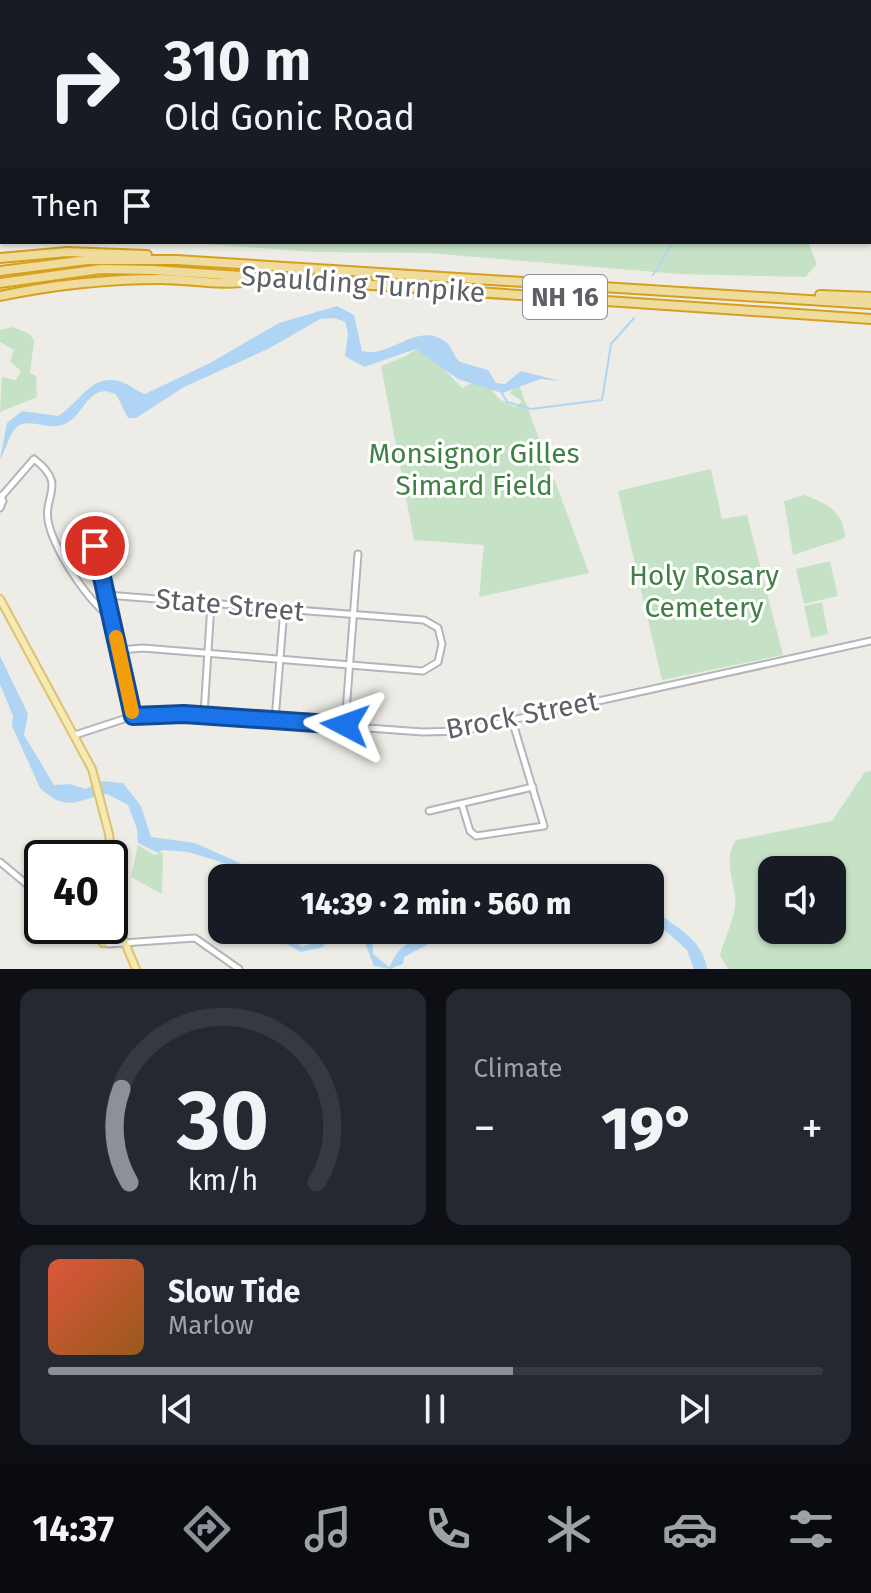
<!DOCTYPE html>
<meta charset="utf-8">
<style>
:root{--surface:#171b24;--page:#242831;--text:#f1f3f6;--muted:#9ea1a6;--line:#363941;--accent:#8c9099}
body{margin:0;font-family:"Fira Sans",sans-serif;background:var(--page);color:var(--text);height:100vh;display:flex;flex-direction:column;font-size:30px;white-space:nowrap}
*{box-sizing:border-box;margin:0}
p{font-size:26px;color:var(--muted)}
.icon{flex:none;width:44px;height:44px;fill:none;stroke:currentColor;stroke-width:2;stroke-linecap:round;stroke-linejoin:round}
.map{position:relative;height:969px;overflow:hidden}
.sheet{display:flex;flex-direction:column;gap:20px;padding:20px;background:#0d0f14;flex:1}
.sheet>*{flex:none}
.banner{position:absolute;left:0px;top:0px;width:872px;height:244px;box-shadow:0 2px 6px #0004;background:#171b24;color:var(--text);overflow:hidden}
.buttons{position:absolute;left:758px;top:856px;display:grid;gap:16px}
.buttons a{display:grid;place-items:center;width:88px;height:88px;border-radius:16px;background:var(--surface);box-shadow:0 2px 6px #0004;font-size:40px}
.speed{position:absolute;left:24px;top:840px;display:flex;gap:16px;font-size:40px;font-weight:700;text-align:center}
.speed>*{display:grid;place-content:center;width:104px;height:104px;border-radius:50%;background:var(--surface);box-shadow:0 2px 6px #0004;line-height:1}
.speed .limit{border:4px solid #111;border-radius:12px;background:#fff;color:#111}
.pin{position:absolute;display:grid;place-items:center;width:68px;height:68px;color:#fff;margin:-34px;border:4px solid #fff;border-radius:50%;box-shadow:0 2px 8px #0007}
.me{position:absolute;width:88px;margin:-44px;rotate:274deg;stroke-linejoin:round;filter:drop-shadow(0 0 6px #0008)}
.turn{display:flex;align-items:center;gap:28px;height:168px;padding:0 32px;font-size:36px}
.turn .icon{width:104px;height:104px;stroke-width:2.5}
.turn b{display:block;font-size:56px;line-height:68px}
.then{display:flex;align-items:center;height:76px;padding:0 32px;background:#0003;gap:16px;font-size:30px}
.big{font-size:60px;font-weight:800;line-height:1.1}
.sheet .widget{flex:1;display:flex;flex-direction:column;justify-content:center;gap:12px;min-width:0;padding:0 28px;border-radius:16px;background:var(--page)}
.sheet .dial{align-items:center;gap:0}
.dial svg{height:208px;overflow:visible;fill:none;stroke:var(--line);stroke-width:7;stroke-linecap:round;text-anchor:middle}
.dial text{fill:var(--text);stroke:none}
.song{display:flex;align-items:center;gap:24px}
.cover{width:96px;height:96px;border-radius:12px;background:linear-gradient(135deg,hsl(10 70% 55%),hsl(30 70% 35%))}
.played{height:8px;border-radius:4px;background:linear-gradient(90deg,var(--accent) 60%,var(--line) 60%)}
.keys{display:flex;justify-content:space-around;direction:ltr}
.heat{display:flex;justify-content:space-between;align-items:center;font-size:44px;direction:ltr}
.sheet .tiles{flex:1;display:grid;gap:20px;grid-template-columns:1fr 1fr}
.widget:last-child{grid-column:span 2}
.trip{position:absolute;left:208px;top:864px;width:456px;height:80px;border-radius:16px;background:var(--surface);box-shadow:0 2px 6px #0004;font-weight:800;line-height:80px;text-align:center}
.dock{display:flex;height:128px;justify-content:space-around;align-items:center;background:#090b0e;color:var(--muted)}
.dock .icon{width:56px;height:56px}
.dock .on{color:var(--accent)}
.dock b{font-size:36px;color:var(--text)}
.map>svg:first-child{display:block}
</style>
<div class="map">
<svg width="871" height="969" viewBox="0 0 871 969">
<rect width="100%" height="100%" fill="#eeece6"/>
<g fill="#c6e2c6" fill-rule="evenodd">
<polygon points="111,0 871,0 871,41 870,45 870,2"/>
<polygon points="182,242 808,242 817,264 805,277 679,274 428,253 313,252"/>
<polygon points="13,327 30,334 34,341 30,373 36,376 37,397 0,412 2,377 16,380 21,371 10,361 14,350 0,342 0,330"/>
<polygon points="428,342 443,368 462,388 474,382 485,382 499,399 515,407 522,401 510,393 518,382 589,573 479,597 484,545 414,540 381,366 404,357"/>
<polygon points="711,469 722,519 747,515 783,655 662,680 618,491"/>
<path d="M804 495C826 503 844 511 845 538L793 555 784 501Z"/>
<polygon points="830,561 838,596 804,604 796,569"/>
<polygon points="822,602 828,634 811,638 804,606"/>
<path d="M871 771V969H728L720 955C724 940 733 922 735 907 737 883 721 863 736 840L832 821 865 772ZM772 870H832V930H772Z"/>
<polygon points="138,845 154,855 163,852 162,894 131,877"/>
</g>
<g fill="#b0d5f4">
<path d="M337 306 354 315 362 351C390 359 417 320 446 342 452 346 453 356 460 362L488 370 496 383 505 384 521 371 560 381 541 379 502 393 458 379 416 349 364 367 345 356 348 333 345 322 335 318 320 319 268 349 184 387 136 418H128L116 394 105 391C84 393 82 419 62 425 48 430 30 418 18 426 11 430 6 450 0 459L7 423 22 411 58 416C80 403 91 372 122 382 130 385 136 391 145 394L210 363 279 323Z"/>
<path d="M0 656 28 714 24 735 54 785 70 784 86 789 102 781 123 783 141 806 151 837 195 843 273 878 252 876 247 870 188 852 163 850 158 853 138 843 137 829 128 805 107 794C77 799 69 814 40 788L12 726 13 716 0 684Z"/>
<path d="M650 905C672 928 702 935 707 969H694L687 950 650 917Z"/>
<polygon points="261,930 277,930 302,947 313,943 310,930 324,930 327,937 323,947 301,952"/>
<path d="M360 930H372L373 954 389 967C392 964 392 960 395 956 411 932 449 930 474 930L436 940 404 957 403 964 390 969 374 966Z"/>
</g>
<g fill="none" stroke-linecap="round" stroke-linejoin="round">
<g stroke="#b0d5f4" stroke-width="2">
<polyline points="787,2 788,0"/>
<polyline points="653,275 673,242"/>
<polyline points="502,393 507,402 531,409 602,400 611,344 634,318"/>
</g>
<defs>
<g id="minor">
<polyline points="99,2 103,0"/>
<polyline points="0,15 2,15"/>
<polyline points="0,496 3,501 0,508"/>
<path d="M1 497 34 459C69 486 41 495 49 525 56 552 88 602 111 617"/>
<polyline points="95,546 133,716"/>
<polyline points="106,595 424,620 438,628 442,644 438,662 423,671 143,648 120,650"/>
<polyline points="204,714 211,604"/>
<polyline points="275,720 284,609"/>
<polyline points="345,725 358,554"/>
<polyline points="75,735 133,716 163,713 423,732 462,731 871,641"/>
<polyline points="462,805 470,831 476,836 544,826 512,720"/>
<polyline points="429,811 533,787"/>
<polyline points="0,862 42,897"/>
<polyline points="78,926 108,944 195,938 239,969"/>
</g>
<g id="major">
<polyline points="0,599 92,769 109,834 120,931 136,969"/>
<polyline points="103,943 120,927"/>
</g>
<g id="highway">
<polyline points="0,258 67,252 147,255"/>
<polyline points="0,271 87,260 176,260 871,304"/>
<polyline points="0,283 101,269 153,270 871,319"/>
<polyline points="820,295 871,297"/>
<path d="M0 296C53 285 106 279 161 279 190 279 225 287 253 280"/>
</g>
</defs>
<use href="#minor" stroke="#b3b5b9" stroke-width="9"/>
<use href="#major" stroke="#dfc16e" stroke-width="10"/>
<use href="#highway" stroke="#d5a01e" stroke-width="12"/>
<use href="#minor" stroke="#fff" stroke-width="5"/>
<use href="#major" stroke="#f4ebb4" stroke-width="6"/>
<use href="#highway" stroke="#efdb9b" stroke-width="8"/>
</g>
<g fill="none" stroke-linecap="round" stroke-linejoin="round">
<defs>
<polyline id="route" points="95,546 133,716 184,714 345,725"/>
</defs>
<use href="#route" stroke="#114b97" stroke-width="20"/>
<use href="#route" stroke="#1a73e8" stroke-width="14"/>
<polyline stroke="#f59e0b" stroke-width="14" points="116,637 132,712"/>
</g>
<g text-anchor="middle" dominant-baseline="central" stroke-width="6" stroke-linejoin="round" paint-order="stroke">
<rect fill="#fff" stroke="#8e9092" stroke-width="2" x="523" y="275" width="84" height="44" rx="6"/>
<g font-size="26" font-weight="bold" fill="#5d6064">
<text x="565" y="297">NH 16</text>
</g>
<g font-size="28" fill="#5d6064" stroke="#fff">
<text transform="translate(363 284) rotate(4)">Spaulding Turnpike</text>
<text transform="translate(230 605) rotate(5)">State Street</text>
<text transform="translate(522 715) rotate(-11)">Brock Street</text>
</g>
<g font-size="28" fill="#418045" stroke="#fff">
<text x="474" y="453">Monsignor Gilles<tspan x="474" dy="32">Simard Field</tspan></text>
<text x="704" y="575">Holy Rosary<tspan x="704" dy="32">Cemetery</tspan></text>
</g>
</g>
</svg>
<div class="buttons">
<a><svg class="icon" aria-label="sound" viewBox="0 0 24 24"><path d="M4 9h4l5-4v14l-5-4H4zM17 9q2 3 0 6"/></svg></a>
</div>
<div class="speed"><div class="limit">40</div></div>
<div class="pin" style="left:95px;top:546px;background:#d93025"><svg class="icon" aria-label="arrive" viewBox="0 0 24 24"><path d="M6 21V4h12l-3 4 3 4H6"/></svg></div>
<svg class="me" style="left:345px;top:725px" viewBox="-20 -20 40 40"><path d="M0-17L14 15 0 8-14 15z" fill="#1a73e8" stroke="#fff" stroke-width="4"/></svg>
<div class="trip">14:39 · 2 min · 560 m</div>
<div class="banner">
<div class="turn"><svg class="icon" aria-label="right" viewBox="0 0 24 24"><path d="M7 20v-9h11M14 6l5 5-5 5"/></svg><div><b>310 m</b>Old Gonic Road</div></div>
<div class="then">Then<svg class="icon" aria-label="arrive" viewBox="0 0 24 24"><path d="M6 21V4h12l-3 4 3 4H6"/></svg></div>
</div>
</div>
<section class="sheet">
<div class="tiles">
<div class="widget dial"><svg viewBox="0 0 100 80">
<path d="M14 69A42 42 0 1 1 86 69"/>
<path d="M14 69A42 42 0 0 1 11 33" stroke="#8c9099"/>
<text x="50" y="56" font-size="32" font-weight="700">30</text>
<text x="50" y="72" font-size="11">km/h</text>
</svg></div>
<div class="widget"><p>Climate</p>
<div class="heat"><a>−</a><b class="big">19°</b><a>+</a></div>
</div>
<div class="widget">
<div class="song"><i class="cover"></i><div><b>Slow Tide</b><p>Marlow</p></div></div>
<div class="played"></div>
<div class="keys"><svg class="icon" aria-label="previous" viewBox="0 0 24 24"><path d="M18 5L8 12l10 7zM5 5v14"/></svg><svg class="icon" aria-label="pause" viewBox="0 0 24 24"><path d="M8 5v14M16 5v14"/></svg><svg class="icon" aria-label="next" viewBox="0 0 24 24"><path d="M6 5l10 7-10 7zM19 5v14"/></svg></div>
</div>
</div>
</section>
<nav class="dock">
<b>14:37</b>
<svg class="icon on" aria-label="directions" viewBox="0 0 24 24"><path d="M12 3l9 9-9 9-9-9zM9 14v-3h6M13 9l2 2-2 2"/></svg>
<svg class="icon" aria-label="music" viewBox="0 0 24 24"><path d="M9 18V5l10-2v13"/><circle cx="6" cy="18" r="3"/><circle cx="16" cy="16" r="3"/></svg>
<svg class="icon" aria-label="phone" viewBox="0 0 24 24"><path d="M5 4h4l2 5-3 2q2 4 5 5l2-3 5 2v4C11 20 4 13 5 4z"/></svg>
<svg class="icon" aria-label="climate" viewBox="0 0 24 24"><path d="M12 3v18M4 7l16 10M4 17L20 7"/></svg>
<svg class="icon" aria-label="car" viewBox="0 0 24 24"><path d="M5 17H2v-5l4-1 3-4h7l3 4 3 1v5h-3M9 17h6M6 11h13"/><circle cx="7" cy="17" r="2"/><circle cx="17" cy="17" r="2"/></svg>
<svg class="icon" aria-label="filters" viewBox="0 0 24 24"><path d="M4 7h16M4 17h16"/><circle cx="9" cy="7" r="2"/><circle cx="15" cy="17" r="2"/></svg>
</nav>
